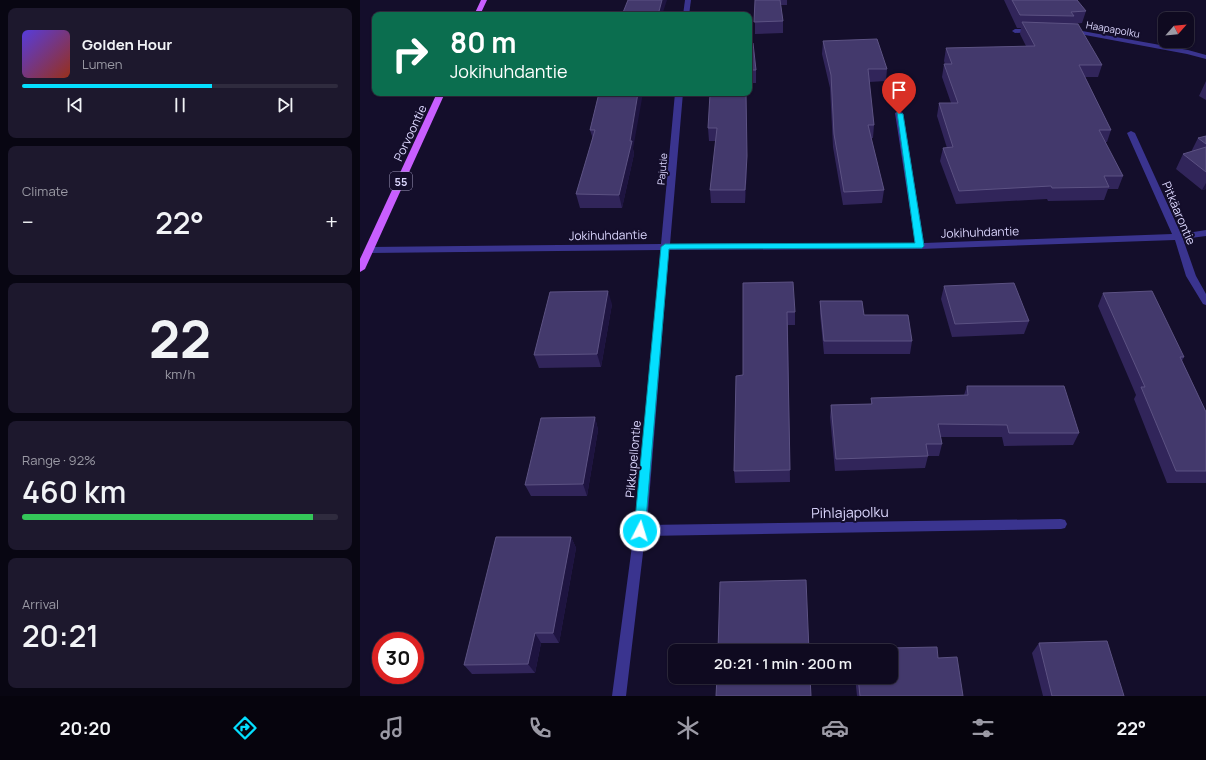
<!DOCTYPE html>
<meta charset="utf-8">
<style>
:root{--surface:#0f0a20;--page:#1d182d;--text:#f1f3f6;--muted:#9b9aa5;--line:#2f2b3e;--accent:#04dfff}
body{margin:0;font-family:Manrope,sans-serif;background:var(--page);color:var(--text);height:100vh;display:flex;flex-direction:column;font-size:15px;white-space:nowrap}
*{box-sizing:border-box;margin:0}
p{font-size:13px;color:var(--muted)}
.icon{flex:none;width:22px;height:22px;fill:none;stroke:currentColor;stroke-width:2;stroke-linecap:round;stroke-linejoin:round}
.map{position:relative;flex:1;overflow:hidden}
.sheet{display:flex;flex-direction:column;gap:8px;padding:8px;background:#080612;width:360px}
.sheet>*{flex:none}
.top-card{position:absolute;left:12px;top:12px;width:380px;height:84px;border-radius:8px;box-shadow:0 1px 3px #0004,0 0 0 1px var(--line);background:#0b6e4f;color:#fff;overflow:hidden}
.needle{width:26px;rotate:63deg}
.tools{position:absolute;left:798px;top:12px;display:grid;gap:8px}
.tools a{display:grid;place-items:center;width:36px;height:36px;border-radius:8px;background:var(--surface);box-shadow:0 1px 3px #0004,0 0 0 1px var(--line);font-size:20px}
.speed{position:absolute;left:12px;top:632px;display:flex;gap:8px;font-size:20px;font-weight:700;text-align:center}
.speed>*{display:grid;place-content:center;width:52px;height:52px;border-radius:50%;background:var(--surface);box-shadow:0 1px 3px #0004,0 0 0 1px var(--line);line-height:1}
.speed .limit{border:6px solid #d22;background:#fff;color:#111}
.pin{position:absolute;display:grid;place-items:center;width:34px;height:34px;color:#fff;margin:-41px -17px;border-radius:50% 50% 50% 0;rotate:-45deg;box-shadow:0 0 4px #0007}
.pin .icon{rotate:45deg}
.me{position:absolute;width:44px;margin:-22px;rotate:5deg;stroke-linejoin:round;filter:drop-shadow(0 0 3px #0008)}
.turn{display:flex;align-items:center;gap:14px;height:84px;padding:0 12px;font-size:18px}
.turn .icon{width:52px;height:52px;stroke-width:2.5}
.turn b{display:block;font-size:28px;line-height:34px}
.big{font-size:30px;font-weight:600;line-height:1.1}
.sheet .widget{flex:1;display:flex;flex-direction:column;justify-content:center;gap:6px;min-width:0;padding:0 14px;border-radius:8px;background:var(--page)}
.sheet .dial{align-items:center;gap:0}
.dial b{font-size:52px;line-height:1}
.song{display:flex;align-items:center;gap:12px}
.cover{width:48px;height:48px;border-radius:6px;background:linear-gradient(135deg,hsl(250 70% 55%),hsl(10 70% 35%))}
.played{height:4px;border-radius:2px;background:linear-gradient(90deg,var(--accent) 60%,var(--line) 60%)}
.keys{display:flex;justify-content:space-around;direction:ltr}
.heat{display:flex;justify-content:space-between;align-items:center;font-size:22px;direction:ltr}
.charge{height:6px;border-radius:3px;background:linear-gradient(90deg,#34c759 92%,var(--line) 0)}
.trip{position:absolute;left:308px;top:644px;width:230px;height:40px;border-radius:8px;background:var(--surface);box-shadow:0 1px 3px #0004,0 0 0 1px var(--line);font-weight:600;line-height:40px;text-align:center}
.tab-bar{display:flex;height:64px;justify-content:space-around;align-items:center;background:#06040d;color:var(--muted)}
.tab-bar .icon{width:28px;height:28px}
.tab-bar .on{color:var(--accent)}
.tab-bar b{font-size:18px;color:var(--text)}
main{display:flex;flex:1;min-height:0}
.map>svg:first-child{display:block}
</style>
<main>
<section class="sheet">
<div class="widget">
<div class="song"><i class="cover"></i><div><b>Golden Hour</b><p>Lumen</p></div></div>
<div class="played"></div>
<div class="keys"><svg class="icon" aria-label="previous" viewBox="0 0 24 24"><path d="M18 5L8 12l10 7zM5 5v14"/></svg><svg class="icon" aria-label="pause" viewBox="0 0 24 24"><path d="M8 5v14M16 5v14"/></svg><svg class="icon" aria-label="next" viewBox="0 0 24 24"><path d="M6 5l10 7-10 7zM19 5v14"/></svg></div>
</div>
<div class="widget"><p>Climate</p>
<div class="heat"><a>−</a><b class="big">22°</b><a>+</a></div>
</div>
<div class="widget dial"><b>22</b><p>km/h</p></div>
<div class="widget"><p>Range · 92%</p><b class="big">460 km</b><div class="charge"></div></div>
<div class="widget"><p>Arrival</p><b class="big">20:21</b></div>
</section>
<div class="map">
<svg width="846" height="696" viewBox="0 0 846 696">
<rect width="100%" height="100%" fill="#140e2b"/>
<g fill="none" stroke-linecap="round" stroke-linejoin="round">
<g fill="#3a348f" fill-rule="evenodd">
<polygon points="325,0 331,0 329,15 323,15"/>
<polygon points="673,29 675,30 675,32 655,33 652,31 655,29"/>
<polygon points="711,29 828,50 846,55 846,59 827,54 709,32 709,30"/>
<polygon points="315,93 323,93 310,244 555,243 535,113 539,111 543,113 564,243 812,234 767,133 771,131 775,133 821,234 846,230 846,236 823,239 836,276 846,294 846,305 843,304 826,276 815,240 560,249 309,250 287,525 701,519 705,520 707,524 705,528 701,529 285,536 266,696 252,696 274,531 301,250 10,253 6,250 10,247 301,244"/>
</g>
<g fill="#c85fff" fill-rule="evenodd">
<polygon points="121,0 127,0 120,15 114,15"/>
<polygon points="77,93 85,93 5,269 0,272 0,259"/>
</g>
</g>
<g fill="#31255a">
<polygon points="395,0 427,0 427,5 421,5 423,21 423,33 395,34"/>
<polygon points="644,0 717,0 726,11 722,23 713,24 742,65 738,77 725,77 751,130 747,142 745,142 763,176 758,189 748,189 744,200 688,201 687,199 596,204 580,161 583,148 587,148 577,116 579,103 591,103 582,77 584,64 585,64 584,61 586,48 666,46 660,34 661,28 657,28"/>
<polygon points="463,41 527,69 526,81 509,82 514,125 513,138 511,138 524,190 522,203 483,205 473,147 470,88 462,54"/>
<polygon points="389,43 396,70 396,83 389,83"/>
<polygon points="846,81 846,100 839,96"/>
<polygon points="239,93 273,149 274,154 262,208 220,208 216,194 233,139 230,130"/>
<polygon points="356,93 386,93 387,169 385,203 351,203 350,190 356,141 349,141 348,128"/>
<polygon points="846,136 846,189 842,190 816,169 823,154 831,152 838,138"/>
<polygon points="383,283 435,312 435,325 428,325 430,482 375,483 374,471 383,375"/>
<polygon points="584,286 669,321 664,334 592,337 581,299"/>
<polygon points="743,293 824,357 822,361 846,412 846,483 807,483 774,399 776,395 738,306"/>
<polygon points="460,301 504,315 552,341 550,354 464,354 460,314"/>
<polygon points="252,304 241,367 179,368 174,355"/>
<polygon points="607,386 719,433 713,445 644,446 642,437 581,437 582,444 579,456 568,456 565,468 475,471 470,417 471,405 511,404 511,398 604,395"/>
<polygon points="235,417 238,430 227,496 171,496 165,485"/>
<polygon points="211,537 216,548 199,643 181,643 175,673 112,674 104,665"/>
<polygon points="679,643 764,696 683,696 672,653"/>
<polygon points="530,648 578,658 603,696 497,696 495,677 531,677 531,651 529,651"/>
</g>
<g fill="#1e1440">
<polygon points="302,0 307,0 302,15 298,15"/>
<polygon points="278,93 283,93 273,149 274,154 262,208 259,195 270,141"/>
<polygon points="386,93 387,169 385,203 385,190"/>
<polygon points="846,183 846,189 842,190"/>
<polygon points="248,291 252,304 241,367 237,354"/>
<polygon points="235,417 238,430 227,496 223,484"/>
<polygon points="211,537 216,548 199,643 193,633"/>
<polygon points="175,633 181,643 175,673 168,664"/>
</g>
<g fill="#43396c" stroke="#5c5283">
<polygon points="268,0 302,0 298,15 262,15"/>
<polygon points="395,0 420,0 423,21 394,22"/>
<polygon points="652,0 717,0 726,11 711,12 714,16 660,15"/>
<polygon points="662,22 718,24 742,65 719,65 751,130 739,130 763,176 744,176 749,187 692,188 691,186 599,191 583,148 593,147 579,103 598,103 584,64 592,64 586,48 675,46"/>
<polygon points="517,39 527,69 508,69 514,125 508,125 524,190 484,192 474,134 471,75 463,41"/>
<polygon points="389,43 393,43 396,70 389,70"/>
<polygon points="239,93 278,93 270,141 272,141 259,195 216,194 235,130 230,130"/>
<polygon points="356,93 386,93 387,156 385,190 350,190 357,128 348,128 350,94 356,94"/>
<polygon points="846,136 846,144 838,138"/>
<polygon points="846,147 846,172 823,154"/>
<polygon points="433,282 435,312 427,312 430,470 374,471 376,376 383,375 383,283"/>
<polygon points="654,283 669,321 595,324 584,286"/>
<polygon points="248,291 237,354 174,355 190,292"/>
<polygon points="792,291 824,357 820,357 846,412 846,471 816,471 781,387 785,387 743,293"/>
<polygon points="460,301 502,301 504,315 548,315 552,341 464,341"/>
<polygon points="607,386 704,386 719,433 649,433 647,425 578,424 582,444 566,444 568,456 476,459 471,405 512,404 511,398 608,395"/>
<polygon points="235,417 223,484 165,485 181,418"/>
<polygon points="136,537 211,537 193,633 175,633 168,664 104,665"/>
<polygon points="446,580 449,651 358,651 360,582"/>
<polygon points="747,641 764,696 692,696 679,643"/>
<polygon points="577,647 578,658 597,657 603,696 500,696 498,677 531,677 531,651 530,651 530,648"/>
<polygon points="357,677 450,677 451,696 356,696"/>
</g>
<polygon fill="#04dfff" stroke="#0391a6" points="537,112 543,114 564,246 562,248 309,249 285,531 284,535 280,536 276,535 274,531 301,247 305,244 555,243"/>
<g text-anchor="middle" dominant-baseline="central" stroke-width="4" stroke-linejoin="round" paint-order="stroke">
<g font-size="10" fill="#ddd8ff" stroke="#140e2b">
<text transform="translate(753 29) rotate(10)">Haapapolku</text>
<text transform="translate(302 169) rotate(-85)">Pajutie</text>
</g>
<rect fill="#140e2b" stroke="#a19bbf" stroke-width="1" x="30" y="172" width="22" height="18" rx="3"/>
<g font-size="11" font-weight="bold" fill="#ddd8ff">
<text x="41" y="181">55</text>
</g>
<g font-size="12" fill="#ddd8ff" stroke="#140e2b">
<text transform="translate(50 133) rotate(-65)">Porvoontie</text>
<text transform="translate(819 213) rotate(67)">Pitkäarontie</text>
<text transform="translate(620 232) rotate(-2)">Jokihuhdantie</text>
<text transform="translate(248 235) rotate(-1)">Jokihuhdantie</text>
<text transform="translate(273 459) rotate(-85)">Pikkupellontie</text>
</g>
<g font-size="14" fill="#ddd8ff" stroke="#140e2b">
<text transform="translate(490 512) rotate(-1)">Pihlajapolku</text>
</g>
</g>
</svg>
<div class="tools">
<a><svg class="needle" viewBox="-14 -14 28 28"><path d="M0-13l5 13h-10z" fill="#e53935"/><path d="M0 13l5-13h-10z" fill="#9b9aa5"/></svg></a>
</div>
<div class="speed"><div class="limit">30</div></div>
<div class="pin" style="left:539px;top:114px;background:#d93025"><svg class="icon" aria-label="arrive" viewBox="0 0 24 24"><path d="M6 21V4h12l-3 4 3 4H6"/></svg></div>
<svg class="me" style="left:280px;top:531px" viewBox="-20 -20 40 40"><circle r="17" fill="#04dfff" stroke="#fff" stroke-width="3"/><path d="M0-11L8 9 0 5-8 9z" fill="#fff"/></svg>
<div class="trip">20:21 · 1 min · 200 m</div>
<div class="top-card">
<div class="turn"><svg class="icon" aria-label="right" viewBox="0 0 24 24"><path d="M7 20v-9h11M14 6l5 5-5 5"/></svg><div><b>80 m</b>Jokihuhdantie</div></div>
</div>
</div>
</main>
<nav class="tab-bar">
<b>20:20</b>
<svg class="icon on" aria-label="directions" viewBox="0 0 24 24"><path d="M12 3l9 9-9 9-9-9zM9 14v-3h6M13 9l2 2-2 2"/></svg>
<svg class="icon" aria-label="music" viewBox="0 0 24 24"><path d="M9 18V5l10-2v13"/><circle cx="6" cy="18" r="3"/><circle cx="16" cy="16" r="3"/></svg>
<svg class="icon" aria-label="phone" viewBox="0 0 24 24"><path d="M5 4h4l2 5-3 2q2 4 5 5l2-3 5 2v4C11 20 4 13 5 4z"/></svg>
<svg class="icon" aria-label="climate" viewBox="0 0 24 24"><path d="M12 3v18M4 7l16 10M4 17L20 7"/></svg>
<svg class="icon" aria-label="car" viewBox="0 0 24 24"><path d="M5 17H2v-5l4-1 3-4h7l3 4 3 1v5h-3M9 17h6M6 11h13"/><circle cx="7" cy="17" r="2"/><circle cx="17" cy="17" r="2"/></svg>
<svg class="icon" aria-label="filters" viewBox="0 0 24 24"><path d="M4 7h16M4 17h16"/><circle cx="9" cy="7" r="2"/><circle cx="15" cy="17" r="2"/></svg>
<b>22°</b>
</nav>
